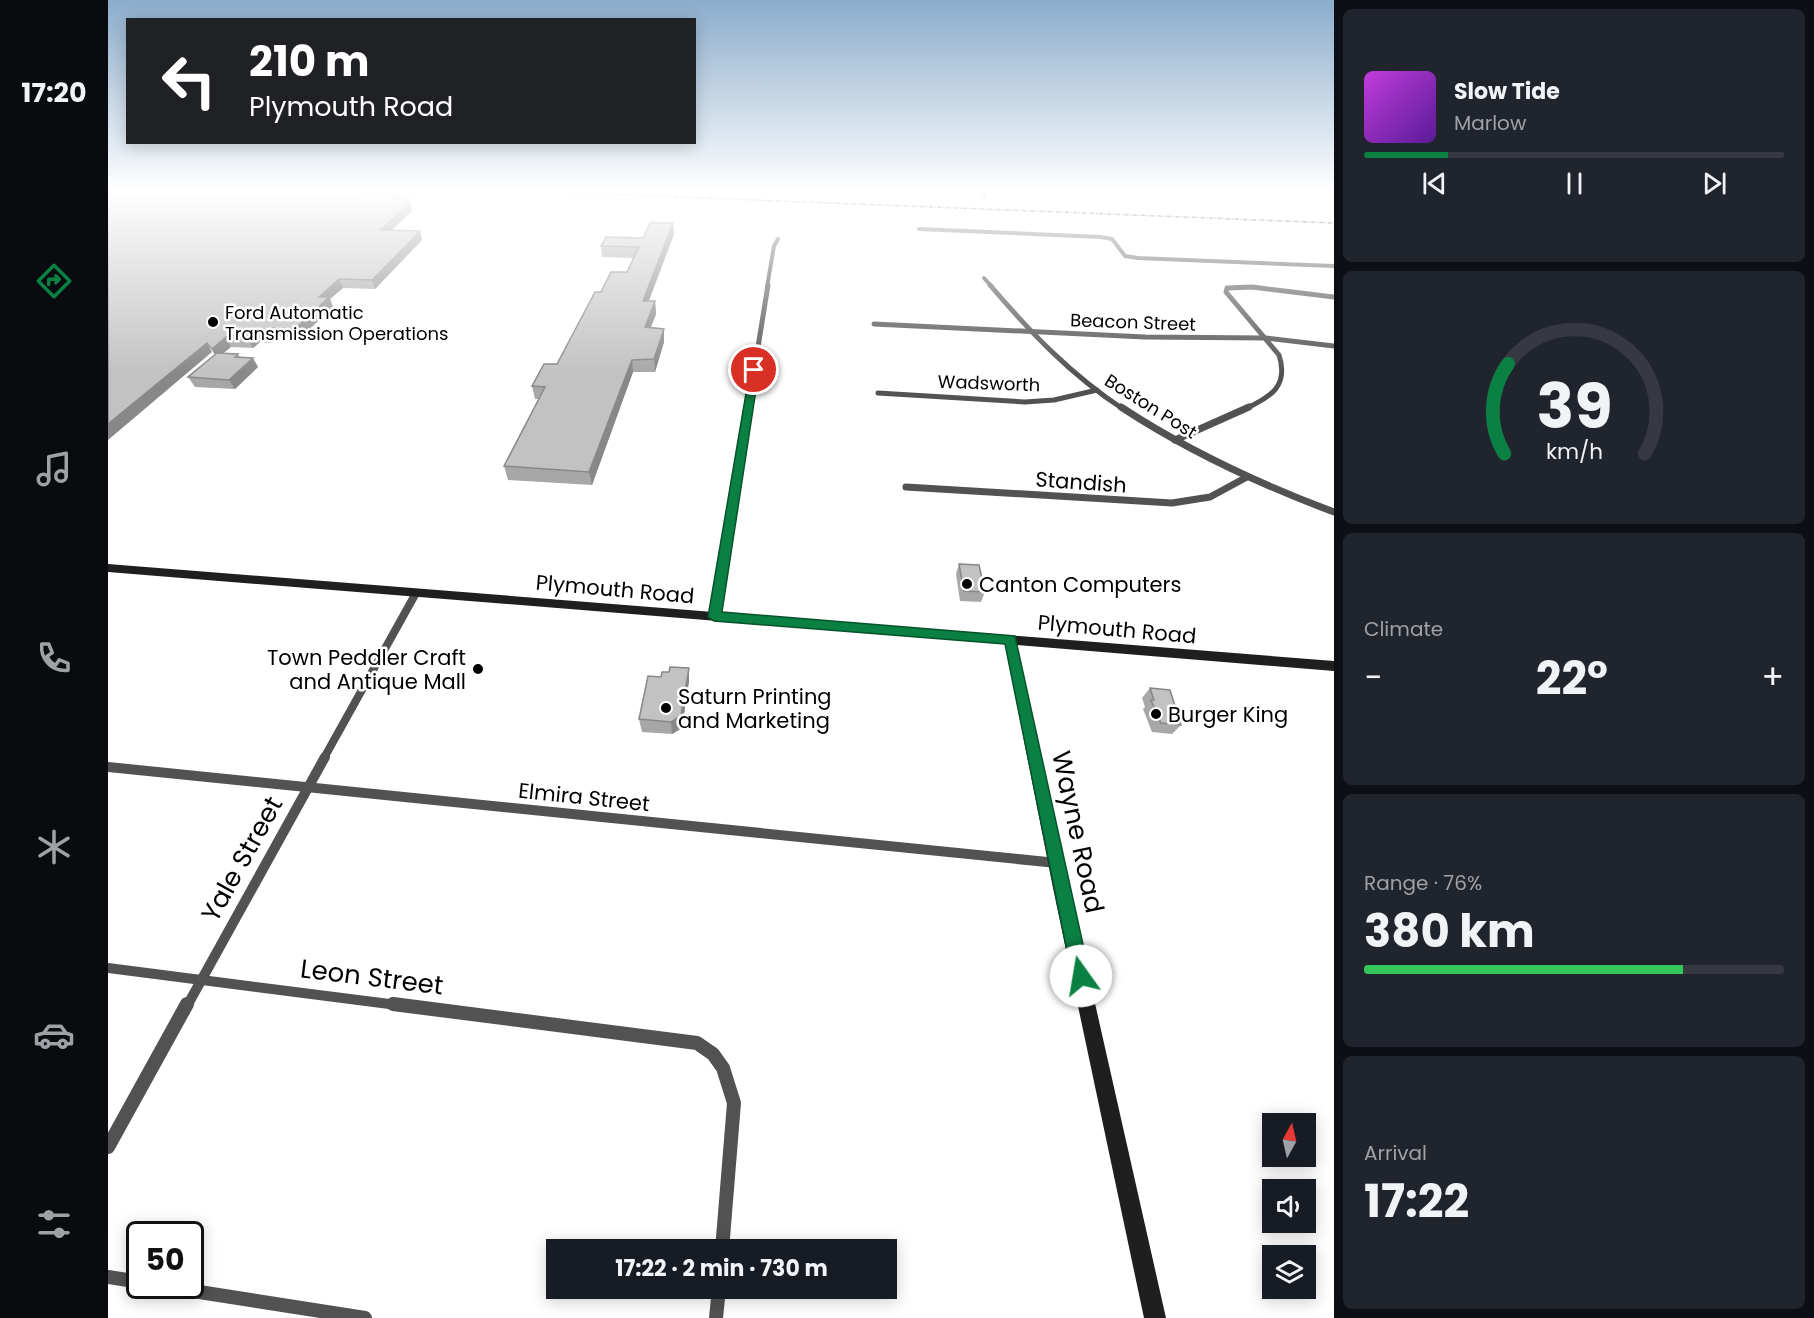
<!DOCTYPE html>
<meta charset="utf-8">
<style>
:root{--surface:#171b24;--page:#20242c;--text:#f1f3f6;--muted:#9ea1a6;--line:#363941;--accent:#0b8043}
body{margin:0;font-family:Poppins,sans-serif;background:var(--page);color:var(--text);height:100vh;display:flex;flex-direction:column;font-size:22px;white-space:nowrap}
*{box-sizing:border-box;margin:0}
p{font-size:20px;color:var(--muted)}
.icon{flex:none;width:33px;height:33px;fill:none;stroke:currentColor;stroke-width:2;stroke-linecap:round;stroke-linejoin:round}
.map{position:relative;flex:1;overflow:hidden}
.drawer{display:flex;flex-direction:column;gap:9px;padding:9px;background:#0d0f14;width:480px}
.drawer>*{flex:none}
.hud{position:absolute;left:18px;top:18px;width:570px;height:126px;border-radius:0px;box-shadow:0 3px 15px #0003;background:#202124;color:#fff;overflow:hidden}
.needle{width:39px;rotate:8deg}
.controls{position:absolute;left:1154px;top:1113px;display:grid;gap:12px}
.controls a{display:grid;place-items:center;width:54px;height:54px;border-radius:0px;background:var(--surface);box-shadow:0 3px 15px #0003;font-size:30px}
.speed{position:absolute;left:18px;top:1221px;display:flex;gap:12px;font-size:30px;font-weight:700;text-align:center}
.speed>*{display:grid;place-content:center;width:78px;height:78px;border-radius:50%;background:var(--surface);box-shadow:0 3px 15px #0003;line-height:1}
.speed .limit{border:3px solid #111;border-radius:9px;background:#fff;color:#111}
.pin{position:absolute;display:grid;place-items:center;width:51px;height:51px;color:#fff;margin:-26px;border:3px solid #fff;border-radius:50%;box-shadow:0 2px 6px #0007}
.me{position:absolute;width:66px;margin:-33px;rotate:347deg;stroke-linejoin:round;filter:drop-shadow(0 0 4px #0008)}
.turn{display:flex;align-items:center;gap:21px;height:126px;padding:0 24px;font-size:27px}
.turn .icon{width:78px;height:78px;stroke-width:2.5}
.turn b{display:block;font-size:42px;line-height:51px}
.big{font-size:45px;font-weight:700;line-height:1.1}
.drawer .widget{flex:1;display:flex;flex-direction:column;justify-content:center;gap:9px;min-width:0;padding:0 21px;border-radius:9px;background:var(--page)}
.drawer .dial{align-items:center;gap:0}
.dial svg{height:156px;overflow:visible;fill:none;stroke:var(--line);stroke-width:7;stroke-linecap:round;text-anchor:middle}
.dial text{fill:var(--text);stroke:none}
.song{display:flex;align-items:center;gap:18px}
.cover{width:72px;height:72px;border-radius:9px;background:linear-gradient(135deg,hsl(290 70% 55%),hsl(270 70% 35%))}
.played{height:6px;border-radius:3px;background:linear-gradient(90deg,var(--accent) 20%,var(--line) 20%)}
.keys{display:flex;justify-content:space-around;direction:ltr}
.heat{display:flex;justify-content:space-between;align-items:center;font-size:33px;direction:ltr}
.charge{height:9px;border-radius:4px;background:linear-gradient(90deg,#34c759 76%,var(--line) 0)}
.trip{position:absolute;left:438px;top:1239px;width:351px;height:60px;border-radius:0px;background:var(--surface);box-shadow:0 3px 15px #0003;font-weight:700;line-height:60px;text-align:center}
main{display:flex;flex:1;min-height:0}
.dock{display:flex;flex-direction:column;width:108px;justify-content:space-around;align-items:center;background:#090b0e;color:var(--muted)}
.dock .icon{width:42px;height:42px}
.dock .on{color:var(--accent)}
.dock b{font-size:27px;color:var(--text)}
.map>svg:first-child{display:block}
</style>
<main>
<nav class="dock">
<b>17:20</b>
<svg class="icon on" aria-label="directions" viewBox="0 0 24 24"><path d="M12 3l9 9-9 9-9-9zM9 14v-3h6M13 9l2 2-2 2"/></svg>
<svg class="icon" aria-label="music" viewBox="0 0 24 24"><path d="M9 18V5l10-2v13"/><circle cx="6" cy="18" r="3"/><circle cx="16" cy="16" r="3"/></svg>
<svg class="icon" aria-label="phone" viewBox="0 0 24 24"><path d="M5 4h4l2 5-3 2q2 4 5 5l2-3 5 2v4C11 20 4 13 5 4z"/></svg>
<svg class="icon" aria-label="climate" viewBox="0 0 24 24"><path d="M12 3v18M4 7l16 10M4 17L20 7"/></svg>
<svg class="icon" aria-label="car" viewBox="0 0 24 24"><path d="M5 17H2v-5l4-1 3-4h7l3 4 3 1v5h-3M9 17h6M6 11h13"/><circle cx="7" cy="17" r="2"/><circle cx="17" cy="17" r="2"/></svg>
<svg class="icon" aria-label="filters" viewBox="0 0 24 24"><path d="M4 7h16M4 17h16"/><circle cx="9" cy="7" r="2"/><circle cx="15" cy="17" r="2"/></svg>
</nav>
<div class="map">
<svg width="1226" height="1318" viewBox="0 0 1226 1318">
<rect width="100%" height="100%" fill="#fff"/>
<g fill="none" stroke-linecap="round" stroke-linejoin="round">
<g stroke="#525252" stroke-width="4">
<polyline points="874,190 877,196"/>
<polyline points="811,229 993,237 1004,239 1017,256 1030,258 1226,266"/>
<polyline points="876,278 884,287"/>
<polyline points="659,287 666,246 670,239"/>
</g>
<g stroke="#525252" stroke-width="5">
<path d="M882 285C922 332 963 375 1015 409"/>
<polyline points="766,324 1037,337 1158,338 1226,346"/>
<polyline points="770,393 917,402 946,400 989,390"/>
<polyline points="640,409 660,285"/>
<path d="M1137 409C1163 397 1181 386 1171 355L1118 292 1119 288 1144 287 1226 297"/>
</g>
<g stroke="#525252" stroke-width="7">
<path d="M1013 407C1080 451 1151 484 1226 512"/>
<polyline points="1067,440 1141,407"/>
<polyline points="798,487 1064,503 1102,497 1139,477"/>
<polyline points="615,563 640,407"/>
</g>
<g stroke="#525252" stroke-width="8">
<polyline points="606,617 615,562"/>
<polyline points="216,758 308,593"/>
</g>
<g stroke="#525252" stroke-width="10">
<polyline points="0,767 949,863"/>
<polyline points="0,968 297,1006"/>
<polyline points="79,1006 217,757"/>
</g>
<g stroke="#525252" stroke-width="14">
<polyline points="285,1004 589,1043 605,1054 615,1068 626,1103 614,1250"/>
<polyline points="0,1147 79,1004"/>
<polyline points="0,1277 32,1282"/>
<polyline points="53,1286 257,1318"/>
<polyline points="608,1318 611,1288"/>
</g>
<polygon fill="#1f1f1f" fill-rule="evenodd" points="0,564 1226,661 1226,671 909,645 961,888 1058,1318 1036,1318 945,888 897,644 0,572"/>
<polyline stroke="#000" stroke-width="1.5" stroke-dasharray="4.5 1.5 1 1.5" stroke-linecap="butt" points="396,190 1226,223"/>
</g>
<g fill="#a7a7a7">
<polygon points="0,190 294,198 304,206 303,207 304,211 283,230 312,231 314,240 267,289 235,288 222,299 225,307 192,338 169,337 163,343 152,342 145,348 123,347 115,353 130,354 132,357 150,367 127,389 87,387 80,377 107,355"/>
<polygon points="566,234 541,301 547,301 548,314 543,327 556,329 556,342 547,372 525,372 484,485 400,480 396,466 431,399 427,399 424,386 449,364 493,292 519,272 526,258 494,257 493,246 535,238"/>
<polygon points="851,564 877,592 873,602 852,601 848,574"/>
<polygon points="581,668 581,681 574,728 564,734 534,732 531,719 553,677"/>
<polygon points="1042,688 1073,725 1064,734 1044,732 1035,709 1037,707 1034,698"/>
</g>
<g fill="#888">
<polygon points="301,198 304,206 303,207 304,211 275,238 272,230 296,203"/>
<polygon points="565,223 566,234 536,313 535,301"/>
<polygon points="312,231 314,240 267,289 264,280"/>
<polygon points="231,279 235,288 222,299 225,307 192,338 187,329 211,297"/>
<polygon points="547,301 548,314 538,339 537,327"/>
<polygon points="164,328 169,337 163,343 158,333"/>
<polygon points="556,329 556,342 547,372 546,359"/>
<polygon points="147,333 152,342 145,348 140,338"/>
<polygon points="118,337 123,347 109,358 104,349"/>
<polygon points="99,343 104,352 0,440 0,424"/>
<polygon points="145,358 150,367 127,389 121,380"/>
<polygon points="524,360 525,372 484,485 481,472"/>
<polygon points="581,668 581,681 574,728 564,734 563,722"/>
</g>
<g fill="#c2c2c2" stroke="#888" stroke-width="1.5">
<polygon points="0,190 202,190 285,193 293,194 289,198 301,198 296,203 301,203 272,230 312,231 264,280 231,279 211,297 221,297 187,329 164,328 158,333 147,333 140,338 118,337 104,349 99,343 0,424"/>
<polygon points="542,223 565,223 535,301 547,301 537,327 556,329 546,359 524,360 481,472 396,466 437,387 424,386 436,364 449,364 487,292 493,292 503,272 519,272 531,247 493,246 498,237 535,238"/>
<polygon points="109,353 130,354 127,357 145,358 121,380 80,377"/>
<polygon points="851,564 871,565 877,592 856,591"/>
<polygon points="562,667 581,668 573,715 563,722 531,719 540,676 553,677 554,672 561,672"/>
<polygon points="1042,688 1062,690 1073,725 1053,723 1043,700 1046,700"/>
</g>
<linearGradient id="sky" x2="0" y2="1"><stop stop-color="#8baccb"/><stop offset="0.51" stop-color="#fff"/><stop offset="1" stop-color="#fff" stop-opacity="0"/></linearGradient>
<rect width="1226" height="374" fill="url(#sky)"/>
<polygon fill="#0b8043" stroke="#07532c" stroke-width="1.5" points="646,367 651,370 614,612 907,636 982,976 980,983 973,986 966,983 964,976 897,644 606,621 600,617 642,370"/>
<g fill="#000" stroke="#fff" stroke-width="2">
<circle cx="105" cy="322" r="6"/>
<circle cx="859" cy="584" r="6"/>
<circle cx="370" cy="669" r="6"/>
<circle cx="558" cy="708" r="6"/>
<circle cx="1048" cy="714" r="6"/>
</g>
<g text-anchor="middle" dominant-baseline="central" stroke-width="5" stroke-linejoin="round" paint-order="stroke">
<g font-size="18" fill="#000" stroke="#fff" text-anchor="start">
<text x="117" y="312">Ford Automatic<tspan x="117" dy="21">Transmission Operations</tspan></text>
</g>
<g font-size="18" fill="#000" stroke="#fff">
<text transform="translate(1025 322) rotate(2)">Beacon Street</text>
<text transform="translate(881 383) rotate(2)">Wadsworth</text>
<text transform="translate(1043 406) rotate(32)">Boston Post</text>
</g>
<g font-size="21" fill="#000" stroke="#fff">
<text transform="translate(973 482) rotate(4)">Standish</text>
<text transform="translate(507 589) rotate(5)">Plymouth Road</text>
<text transform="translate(1009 629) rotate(5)">Plymouth Road</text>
<text transform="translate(476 797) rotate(6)">Elmira Street</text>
</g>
<g font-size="21" fill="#000" stroke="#fff" text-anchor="start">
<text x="871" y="584">Canton Computers</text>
<text x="358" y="657" text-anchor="end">Town Peddler Craft<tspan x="358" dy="24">and Antique Mall</tspan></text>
<text x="570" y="696">Saturn Printing<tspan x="570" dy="24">and Marketing</tspan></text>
<text x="1060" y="714">Burger King</text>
</g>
<g font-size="26" fill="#000" stroke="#fff">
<text transform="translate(970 832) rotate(78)">Wayne Road</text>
<text transform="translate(134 859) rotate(-61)">Yale Street</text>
<text transform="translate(264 977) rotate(7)">Leon Street</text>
</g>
</g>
</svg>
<div class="controls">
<a><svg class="needle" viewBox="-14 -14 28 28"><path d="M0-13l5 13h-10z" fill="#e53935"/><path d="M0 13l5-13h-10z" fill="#9ea1a6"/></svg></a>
<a><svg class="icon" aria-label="sound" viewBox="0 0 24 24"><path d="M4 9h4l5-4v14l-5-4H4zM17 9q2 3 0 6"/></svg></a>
<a><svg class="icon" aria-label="layers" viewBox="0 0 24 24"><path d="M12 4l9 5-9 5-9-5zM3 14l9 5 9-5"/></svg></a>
</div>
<div class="speed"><div class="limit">50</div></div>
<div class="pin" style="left:646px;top:370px;background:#d93025"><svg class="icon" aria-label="arrive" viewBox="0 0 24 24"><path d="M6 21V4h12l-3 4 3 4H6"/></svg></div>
<svg class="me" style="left:973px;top:976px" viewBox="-20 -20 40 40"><circle r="19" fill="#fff"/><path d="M0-13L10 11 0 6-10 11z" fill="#0b8043"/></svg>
<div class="trip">17:22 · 2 min · 730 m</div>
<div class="hud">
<div class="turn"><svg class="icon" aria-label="left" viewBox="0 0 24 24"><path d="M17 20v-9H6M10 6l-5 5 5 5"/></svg><div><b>210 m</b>Plymouth Road</div></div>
</div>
</div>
<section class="drawer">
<div class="widget">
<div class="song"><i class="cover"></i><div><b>Slow Tide</b><p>Marlow</p></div></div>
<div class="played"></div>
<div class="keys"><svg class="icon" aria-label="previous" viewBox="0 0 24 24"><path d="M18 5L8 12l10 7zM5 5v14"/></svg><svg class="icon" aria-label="pause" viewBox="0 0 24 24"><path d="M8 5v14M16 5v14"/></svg><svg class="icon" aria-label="next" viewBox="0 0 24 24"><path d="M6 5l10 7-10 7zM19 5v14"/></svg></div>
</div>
<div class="widget dial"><svg viewBox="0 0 100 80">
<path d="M14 69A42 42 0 1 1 86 69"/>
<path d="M14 69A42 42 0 0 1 16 23" stroke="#0b8043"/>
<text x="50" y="56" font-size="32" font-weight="700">39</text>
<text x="50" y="72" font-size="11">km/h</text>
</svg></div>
<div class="widget"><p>Climate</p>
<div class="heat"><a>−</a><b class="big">22°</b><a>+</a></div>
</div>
<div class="widget"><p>Range · 76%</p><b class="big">380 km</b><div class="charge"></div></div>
<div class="widget"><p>Arrival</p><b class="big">17:22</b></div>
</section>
</main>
